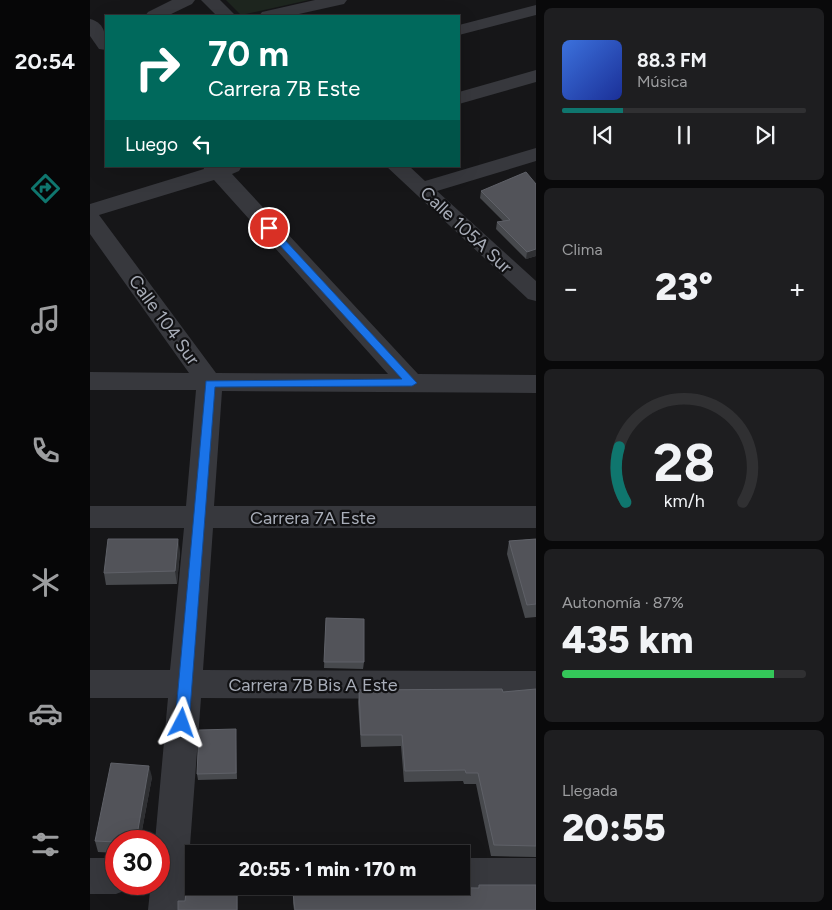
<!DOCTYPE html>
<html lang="es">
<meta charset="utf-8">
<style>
:root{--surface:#101012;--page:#1e1e20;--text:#f1f3f6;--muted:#9c9d9f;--line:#303032;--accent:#0f766e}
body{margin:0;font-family:Figtree,sans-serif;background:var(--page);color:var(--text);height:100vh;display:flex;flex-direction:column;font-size:19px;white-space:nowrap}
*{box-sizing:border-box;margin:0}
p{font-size:16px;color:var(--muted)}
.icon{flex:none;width:28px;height:28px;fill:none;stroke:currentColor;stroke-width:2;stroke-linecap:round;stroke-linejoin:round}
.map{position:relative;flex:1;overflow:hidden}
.drawer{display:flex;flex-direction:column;gap:8px;padding:8px;background:#09090a;width:296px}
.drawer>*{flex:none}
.top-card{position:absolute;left:15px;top:15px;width:355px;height:152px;border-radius:0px;box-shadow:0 5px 20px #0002,0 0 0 1px var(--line);background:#00695c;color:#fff;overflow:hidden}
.speed{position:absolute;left:15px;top:830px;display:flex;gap:10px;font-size:25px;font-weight:700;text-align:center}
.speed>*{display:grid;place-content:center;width:65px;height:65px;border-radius:50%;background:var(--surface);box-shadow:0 5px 20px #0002,0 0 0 1px var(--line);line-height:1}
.speed .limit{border:8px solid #d22;background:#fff;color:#111}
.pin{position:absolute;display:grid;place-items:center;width:42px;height:42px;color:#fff;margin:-21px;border:2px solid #fff;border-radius:50%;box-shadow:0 1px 5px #0007}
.me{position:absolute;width:55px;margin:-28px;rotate:4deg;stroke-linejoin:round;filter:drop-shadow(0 0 4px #0008)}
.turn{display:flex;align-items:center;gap:18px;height:105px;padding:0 20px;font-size:22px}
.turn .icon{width:65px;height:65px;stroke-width:2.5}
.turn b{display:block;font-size:35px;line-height:42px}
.then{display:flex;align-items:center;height:48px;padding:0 20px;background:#0003;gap:10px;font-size:19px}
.big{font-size:38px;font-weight:800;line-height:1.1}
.drawer .widget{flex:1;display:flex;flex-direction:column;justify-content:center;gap:8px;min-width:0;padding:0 18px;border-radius:8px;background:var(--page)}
.drawer .dial{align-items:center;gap:0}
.dial svg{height:130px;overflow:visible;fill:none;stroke:var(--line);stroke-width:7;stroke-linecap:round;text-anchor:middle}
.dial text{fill:var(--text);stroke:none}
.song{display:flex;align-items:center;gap:15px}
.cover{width:60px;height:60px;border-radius:8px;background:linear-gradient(135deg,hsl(220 70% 55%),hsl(230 70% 35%))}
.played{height:5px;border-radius:2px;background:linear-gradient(90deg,var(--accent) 25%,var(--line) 25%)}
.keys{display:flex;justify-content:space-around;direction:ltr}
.heat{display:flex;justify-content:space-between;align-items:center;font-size:28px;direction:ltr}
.charge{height:8px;border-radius:4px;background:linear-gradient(90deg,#34c759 87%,var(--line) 0)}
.trip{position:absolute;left:95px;top:845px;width:285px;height:50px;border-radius:0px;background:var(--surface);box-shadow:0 5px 20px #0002,0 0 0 1px var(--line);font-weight:800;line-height:50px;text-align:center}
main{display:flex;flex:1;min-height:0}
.menu{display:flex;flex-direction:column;width:90px;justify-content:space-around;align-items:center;background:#060607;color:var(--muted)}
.menu .icon{width:35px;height:35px}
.menu .on{color:var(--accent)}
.menu b{font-size:22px;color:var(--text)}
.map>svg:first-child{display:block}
</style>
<main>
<nav class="menu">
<b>20:54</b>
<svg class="icon on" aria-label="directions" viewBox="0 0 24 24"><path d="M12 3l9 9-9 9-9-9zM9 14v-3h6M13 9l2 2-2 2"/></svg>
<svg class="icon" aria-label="music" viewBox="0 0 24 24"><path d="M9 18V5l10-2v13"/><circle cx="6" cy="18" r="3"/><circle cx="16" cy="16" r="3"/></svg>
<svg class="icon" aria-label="phone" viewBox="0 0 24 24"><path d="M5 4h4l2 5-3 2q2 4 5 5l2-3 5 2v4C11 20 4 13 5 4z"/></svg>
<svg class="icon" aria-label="climate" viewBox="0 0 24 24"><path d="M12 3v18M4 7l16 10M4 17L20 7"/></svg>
<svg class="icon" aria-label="car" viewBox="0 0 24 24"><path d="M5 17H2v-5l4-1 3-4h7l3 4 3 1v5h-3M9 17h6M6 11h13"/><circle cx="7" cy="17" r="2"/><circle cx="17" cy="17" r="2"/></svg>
<svg class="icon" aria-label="filters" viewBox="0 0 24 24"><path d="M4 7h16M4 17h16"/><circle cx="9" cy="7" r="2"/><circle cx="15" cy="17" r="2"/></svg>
</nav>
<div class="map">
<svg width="446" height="910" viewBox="0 0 446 910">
<rect width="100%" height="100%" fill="#161618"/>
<polygon fill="#1e261f" points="136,0 219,0 151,15"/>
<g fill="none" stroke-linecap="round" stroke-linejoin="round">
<g fill="#37383d" fill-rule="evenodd">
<polygon points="82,0 105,0 102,4 77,16 55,16 58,12"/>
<polygon points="111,0 130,0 146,16 127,16"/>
<polygon points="225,0 257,0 254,4 200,16 169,16 172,12"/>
<polygon points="446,5 446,15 369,35 369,25"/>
<path d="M0 19C16 23 16 37 16 50L9 49 0 36Z"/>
<polygon points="446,70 446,82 369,104 369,92"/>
<polygon points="446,148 446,161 347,191 446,281 446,301 438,299 296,166 319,166 335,181"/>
<path d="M113 166H152L149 171 142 174 328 374 446 375V393L132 391 124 506H446V528H123L113 670 446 671V699L111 698 99 859H104V886H118L117 890 104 895H97L96 910H58L60 891 56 890 53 884H69V841H65L78 698H0V670H80L94 528H0V506H96L106 390H0V372L99 373 0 234V204L114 169ZM124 180 298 374 126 373 9 215Z"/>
<polygon points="0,858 26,858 26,884 41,884 39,889 26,894 0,894"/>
<polygon points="371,858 446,858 446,894 371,894 358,889 357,886 371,886"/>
</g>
</g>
<g fill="#47494d">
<polygon points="446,184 446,256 436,259 406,229 407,222 413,221 390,198 391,191"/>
<polygon points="446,539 446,617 435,618 417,554 419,541"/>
<polygon points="90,551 87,584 16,585 14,573"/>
<polygon points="236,618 274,662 273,669 234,668"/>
<polygon points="446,689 446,857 401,856 386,784 374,784 373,781 314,782 311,746 271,747 268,702 269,690 413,692"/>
<polygon points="146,736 147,779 108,780 107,774"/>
<polygon points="62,777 50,841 26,841 26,853 8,852 5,841"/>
<polygon points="389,885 446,910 204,910 203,903 203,893 277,887 388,888"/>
</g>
<g fill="#2f3033">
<polygon points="446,249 446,256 436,259 437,252"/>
<polygon points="88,539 90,551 87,584 85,571"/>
<polygon points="59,766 62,777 50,841 46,841"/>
<rect x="147" y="886" width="1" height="24"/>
</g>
<g fill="#525359" stroke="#5f6168">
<polygon points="436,172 446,184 446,249 437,252 407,222 420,220 391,191"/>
<polygon points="18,539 88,539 85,571 14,573"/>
<polygon points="446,539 446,604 437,605 419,541"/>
<polygon points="236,618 274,619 274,662 234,662"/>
<polygon points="412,689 413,692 446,689 446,846 404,845 388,773 376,773 375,770 315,771 312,735 271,735 269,690"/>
<polygon points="146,729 146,773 107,774 109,730"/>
<polygon points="21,763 59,766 46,841 26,841 26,842 5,841"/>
<polygon points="389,885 446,885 446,910 205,910 203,893 249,886 389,888"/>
<polygon points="97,886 147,886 147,910 88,910 88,901 95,901"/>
</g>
<polygon fill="#1a73e8" stroke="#114b97" points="179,225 182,226 327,383 322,386 125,387 99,723 97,727 92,729 87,727 85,723 116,381 312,379 176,230 176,226"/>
<g text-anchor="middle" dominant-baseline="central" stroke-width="4.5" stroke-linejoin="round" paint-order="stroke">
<g font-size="18" fill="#a8adb8" stroke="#111113">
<text transform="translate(376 230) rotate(43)">Calle 105A Sur</text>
<text transform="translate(74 320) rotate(54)">Calle 104 Sur</text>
<text x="223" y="518">Carrera 7A Este</text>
<text x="223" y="685">Carrera 7B Bis A Este</text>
</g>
</g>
</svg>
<div class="speed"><div class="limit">30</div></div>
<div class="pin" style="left:179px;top:228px;background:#d93025"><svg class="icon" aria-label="arrive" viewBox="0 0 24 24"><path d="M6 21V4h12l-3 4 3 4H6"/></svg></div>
<svg class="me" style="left:92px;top:723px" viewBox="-20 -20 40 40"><path d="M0-17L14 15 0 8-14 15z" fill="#1a73e8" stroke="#fff" stroke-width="4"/></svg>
<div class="trip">20:55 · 1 min · 170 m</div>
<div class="top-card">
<div class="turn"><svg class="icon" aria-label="right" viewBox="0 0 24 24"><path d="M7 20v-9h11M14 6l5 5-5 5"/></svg><div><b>70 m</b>Carrera 7B Este</div></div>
<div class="then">Luego<svg class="icon" aria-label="left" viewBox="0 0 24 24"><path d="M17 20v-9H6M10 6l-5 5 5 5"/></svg></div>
</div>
</div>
<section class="drawer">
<div class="widget">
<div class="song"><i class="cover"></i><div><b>88.3 FM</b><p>Música</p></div></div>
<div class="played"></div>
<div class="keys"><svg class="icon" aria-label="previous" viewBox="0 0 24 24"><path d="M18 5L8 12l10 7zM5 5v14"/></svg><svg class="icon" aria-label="pause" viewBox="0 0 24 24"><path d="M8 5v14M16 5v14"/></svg><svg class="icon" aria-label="next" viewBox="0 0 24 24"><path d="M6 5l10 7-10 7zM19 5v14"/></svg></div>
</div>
<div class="widget"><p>Clima</p>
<div class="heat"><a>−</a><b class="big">23°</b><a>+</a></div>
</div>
<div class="widget dial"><svg viewBox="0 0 100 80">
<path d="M14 69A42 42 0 1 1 86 69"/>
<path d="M14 69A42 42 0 0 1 10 35" stroke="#0f766e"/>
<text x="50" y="56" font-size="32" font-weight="700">28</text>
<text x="50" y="72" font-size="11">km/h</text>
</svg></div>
<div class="widget"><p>Autonomía · 87%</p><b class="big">435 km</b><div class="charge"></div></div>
<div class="widget"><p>Llegada</p><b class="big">20:55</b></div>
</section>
</main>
